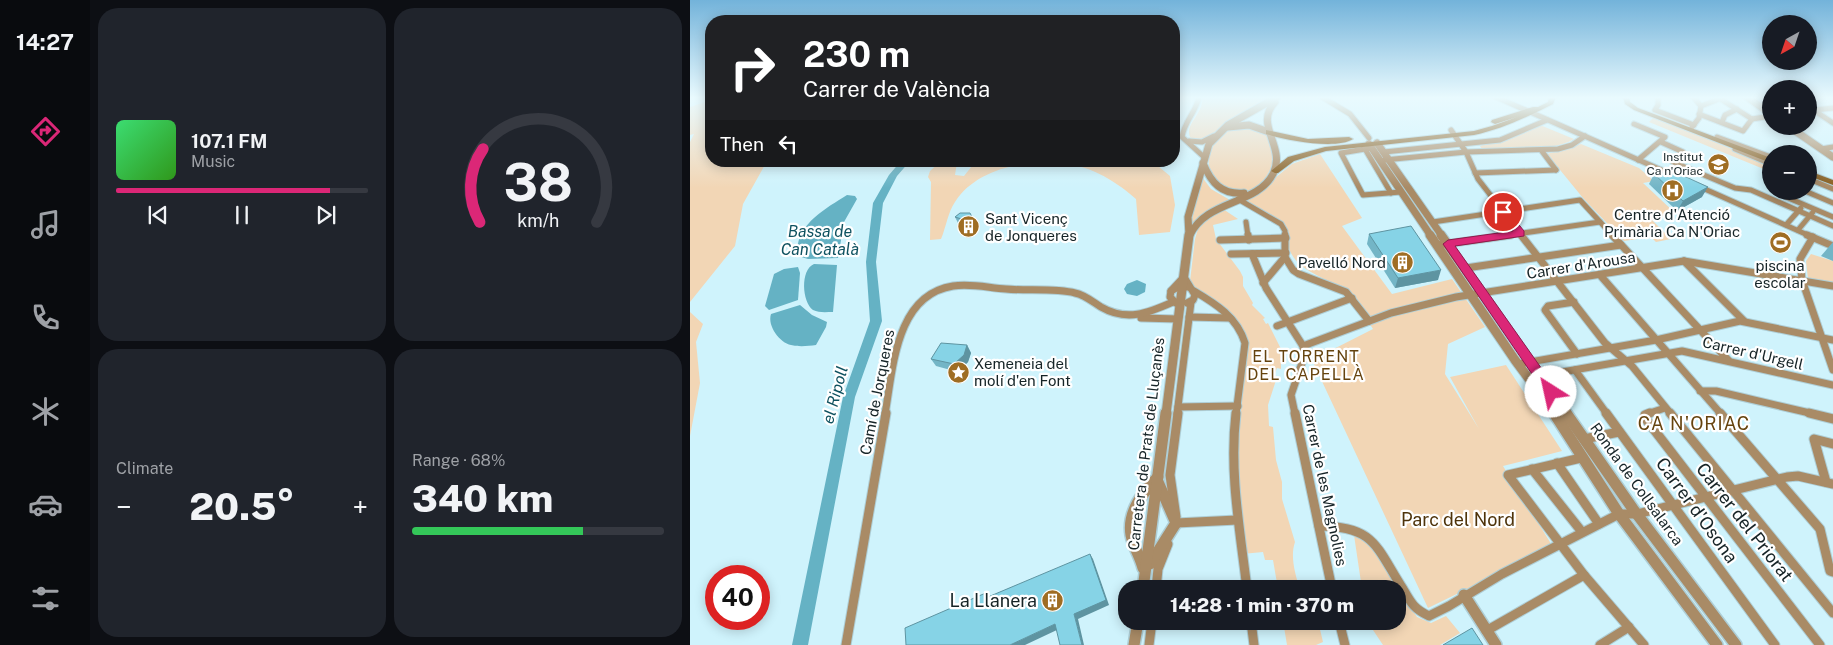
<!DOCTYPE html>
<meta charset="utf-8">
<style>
:root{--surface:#171b24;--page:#20242c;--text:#f1f3f6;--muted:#9ea1a6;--line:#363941;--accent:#db2777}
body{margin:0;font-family:"Public Sans",sans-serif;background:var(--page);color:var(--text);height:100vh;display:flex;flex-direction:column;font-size:19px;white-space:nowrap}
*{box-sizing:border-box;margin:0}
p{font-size:16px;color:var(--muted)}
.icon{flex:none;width:28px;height:28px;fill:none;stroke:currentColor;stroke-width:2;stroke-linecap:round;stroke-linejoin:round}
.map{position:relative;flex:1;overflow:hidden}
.sheet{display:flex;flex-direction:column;gap:8px;padding:8px;background:#0d0f14;width:600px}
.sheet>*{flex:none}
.banner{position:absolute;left:15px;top:15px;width:475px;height:152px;border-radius:20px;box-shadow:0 2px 12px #0003;background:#202124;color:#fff;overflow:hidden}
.needle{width:32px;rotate:220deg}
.tools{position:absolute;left:1072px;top:15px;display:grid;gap:10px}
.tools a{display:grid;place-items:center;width:55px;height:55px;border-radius:50%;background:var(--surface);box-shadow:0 2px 12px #0003;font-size:25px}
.speed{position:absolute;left:15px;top:565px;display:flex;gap:10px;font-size:25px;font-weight:700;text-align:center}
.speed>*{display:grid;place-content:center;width:65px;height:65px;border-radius:50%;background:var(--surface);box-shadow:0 2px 12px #0003;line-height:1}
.speed .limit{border:8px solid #d22;background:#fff;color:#111}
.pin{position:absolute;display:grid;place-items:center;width:42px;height:42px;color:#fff;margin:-21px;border:2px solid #fff;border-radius:50%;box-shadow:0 1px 5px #0007}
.me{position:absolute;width:55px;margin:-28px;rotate:325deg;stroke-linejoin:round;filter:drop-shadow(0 0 4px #0008)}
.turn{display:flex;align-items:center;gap:18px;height:105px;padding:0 15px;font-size:22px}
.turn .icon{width:65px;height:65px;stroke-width:2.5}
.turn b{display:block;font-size:35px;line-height:42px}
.then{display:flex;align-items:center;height:48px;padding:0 15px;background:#0003;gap:10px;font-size:19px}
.big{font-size:38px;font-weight:800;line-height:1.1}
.sheet .tile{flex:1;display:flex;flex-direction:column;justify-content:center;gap:8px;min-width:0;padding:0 18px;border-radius:20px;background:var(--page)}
.sheet .dial{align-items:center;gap:0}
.dial svg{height:130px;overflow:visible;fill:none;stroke:var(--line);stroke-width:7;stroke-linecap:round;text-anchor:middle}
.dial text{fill:var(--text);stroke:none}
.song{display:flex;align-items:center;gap:15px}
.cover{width:60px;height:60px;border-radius:8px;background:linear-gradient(135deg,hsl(140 70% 55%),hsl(110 70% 35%))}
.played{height:5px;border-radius:2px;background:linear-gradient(90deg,var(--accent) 85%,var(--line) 85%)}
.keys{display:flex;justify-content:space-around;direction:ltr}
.heat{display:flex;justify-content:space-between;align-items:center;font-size:28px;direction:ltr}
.charge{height:8px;border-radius:4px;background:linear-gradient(90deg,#34c759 68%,var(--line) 0)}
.sheet .tiles{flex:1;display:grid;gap:8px;grid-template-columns:repeat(2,1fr)}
.trip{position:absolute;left:428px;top:580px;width:288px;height:50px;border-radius:20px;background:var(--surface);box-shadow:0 2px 12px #0003;font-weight:800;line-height:50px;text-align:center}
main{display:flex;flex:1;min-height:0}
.dock{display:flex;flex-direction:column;width:90px;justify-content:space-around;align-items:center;background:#090b0e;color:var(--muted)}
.dock .icon{width:35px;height:35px}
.dock .selected{color:var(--accent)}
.dock b{font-size:22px;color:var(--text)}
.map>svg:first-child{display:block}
</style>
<main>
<nav class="dock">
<b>14:27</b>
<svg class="icon selected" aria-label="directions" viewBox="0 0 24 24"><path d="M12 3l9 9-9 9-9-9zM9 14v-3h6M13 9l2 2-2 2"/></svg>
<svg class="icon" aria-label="music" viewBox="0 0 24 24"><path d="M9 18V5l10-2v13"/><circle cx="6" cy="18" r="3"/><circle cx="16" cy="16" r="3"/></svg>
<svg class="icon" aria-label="phone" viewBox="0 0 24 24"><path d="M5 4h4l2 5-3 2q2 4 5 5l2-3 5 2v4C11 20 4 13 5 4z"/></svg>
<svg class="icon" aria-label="climate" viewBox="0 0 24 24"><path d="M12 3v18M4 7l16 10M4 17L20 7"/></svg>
<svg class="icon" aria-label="car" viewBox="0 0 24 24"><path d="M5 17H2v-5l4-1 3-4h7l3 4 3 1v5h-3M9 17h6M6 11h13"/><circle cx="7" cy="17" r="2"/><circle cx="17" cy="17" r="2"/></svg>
<svg class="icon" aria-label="filters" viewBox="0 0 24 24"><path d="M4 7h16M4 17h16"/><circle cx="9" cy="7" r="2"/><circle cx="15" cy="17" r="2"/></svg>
</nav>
<section class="sheet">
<div class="tiles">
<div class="tile">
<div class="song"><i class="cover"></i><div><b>107.1 FM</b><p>Music</p></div></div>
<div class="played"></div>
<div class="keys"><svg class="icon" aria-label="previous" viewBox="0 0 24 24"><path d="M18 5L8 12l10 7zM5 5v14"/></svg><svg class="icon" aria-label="pause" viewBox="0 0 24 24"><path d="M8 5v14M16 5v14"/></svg><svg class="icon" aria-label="next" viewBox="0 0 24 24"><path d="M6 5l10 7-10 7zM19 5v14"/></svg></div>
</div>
<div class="tile dial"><svg viewBox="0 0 100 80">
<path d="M14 69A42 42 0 1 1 86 69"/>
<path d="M14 69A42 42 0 0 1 16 24" stroke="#db2777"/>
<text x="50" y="56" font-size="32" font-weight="700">38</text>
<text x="50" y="72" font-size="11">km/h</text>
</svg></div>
<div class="tile"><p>Climate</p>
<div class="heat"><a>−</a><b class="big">20.5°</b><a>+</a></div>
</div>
<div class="tile"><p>Range · 68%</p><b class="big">340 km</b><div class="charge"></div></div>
</div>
</section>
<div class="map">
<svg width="1143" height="645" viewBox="0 0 1143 645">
<rect width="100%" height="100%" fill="#cff3fc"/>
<g fill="#f2d6b5">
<path d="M512 97H582L546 117 516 138 503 140 500 137C495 122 514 115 512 97Z"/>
<polygon points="21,100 21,161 77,161 53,204 45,246 0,302 0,142 4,134 0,135 0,107"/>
<polygon points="964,117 1081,165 1081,178 1077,176 1081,172 959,122"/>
<path d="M850 125 884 139C860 153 820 148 792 149L790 146Z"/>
<path d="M557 127 576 133C578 137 582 142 583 146 588 170 566 199 540 192 524 188 515 166 520 151 523 144 531 133 537 130 542 127 551 128 557 127Z"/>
<polygon points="891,144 949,168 964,181 953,183 985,213 961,219 981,239 966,242 961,237 934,241 893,198 857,154"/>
<path d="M630 154 672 218 652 226 702 294 762 279 795 327 758 344 755 374 789 429 760 377 816 365 872 451 813 466 863 547 738 608 622 360 683 329C675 317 666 300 655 292 624 268 600 275 593 226L555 203 602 164Z"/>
<path d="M251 161 267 162 265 175 274 176 286 161H359C326 163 285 171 265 202 258 212 256 227 251 239L240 240 241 182 238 177 240 171Z"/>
<path d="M367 161H462L480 176 485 205 480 232 449 235 446 199C421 177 400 167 367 161Z"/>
<polygon points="512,177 521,189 540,200 519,210 501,224 505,203"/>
<path d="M533 209 548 219 523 225 526 239 550 271 553 277V286L563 303 562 305 575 318 573 319 576 324 578 323 594 355 591 358V369L587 368 584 375 587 377 578 405 579 426 583 427 586 460 592 482V499L605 542C600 556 605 574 610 589H588L583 560H575L573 552 552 554 543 470 555 343 532 309 502 285 500 281 505 239 508 229 514 222Z"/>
<polygon points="1121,254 1143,261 1143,283 1118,279 1116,261"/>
<polygon points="0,312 13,324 6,342 10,383 0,436"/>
<polygon points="664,535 670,535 681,547 727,617 741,623 756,616 770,633 750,645 693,645 677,621 706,621 706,589 672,589"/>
<polygon points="593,621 628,621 633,642 626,645 597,645"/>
</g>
<g fill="#65b2c4">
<path d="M157 195 165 196 167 199 154 222 148 258 118 259 108 256C103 226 135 209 157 195Z"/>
<path d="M124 264 147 265 143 312C136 312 129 313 123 310 112 302 110 270 124 264Z"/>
<polygon points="108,267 110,273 108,300 79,310 75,306 84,274 94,269"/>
<polygon points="447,280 456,284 455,292 447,296 437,294 434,289 437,284"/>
<path d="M110 305 122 315 137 322 136 327 126 345C118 346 109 347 101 345 90 343 77 326 81 314Z"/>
</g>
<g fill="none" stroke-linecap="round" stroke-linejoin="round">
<polygon fill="#65b2c4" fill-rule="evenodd" points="211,161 220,161 207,176 193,203 186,262 192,321 165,397 118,645 102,645 153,397 180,321 176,262 183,203 199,175"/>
<defs>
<g id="minor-far2">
<path d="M509 97C506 112 494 122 492 137L514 157"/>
<polyline points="632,97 660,114 679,138"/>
<polyline points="806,97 985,176"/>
<polyline points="968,97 968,105 965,110 1004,125"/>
<polyline points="1003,97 1011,106"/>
<polyline points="1029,98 1062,119"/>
<polyline points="1119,107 1143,123"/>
<polyline points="1124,110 1143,108"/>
<polyline points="1009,114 1053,131 1062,119"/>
<polyline points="1062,119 1081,116"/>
<polyline points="1032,122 1035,115 1047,109"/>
<polyline points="944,124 975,137 948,160"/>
<polyline points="1002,127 1009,118 1011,106 1034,97"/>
<polyline points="761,130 776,152 788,179 832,236"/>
<polyline points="1027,137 1081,157"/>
<polyline points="499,141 512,142 524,136"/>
<polyline points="971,142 993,152 983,162 1045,188 1061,190 1143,226"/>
<polyline points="681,148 651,153 673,195 711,192"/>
<polyline points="675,149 701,193"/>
<polyline points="1045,149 1081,164"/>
<polyline points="1131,149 1143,147"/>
<polyline points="851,150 866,170"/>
<polyline points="694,152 810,140 857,120"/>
<polyline points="694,160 776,152 868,149 882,145 895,136"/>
<polyline points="785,173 866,170"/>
<polyline points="1119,179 1143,189"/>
<polyline points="1008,186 1120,236"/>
<polyline points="1099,191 1095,195 1096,197 1143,217"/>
<polyline points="1115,191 1143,203"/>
<polyline points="548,199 591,224 595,231 595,236"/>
<polyline points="556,222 558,236"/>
<polyline points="743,222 890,200 923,236"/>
<polyline points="1096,225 1111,208"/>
<polyline points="1108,230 1123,212"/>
<polyline points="812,236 910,222"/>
</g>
<g id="minor-far1">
<polyline points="558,235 559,240"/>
<polyline points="831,235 915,343 942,366 981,414"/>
<polyline points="922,235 1039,361"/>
<polyline points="1117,235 1143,246"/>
<polyline points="1123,237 1110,259 1112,280 1143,370"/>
<polyline points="530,240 596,238"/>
<polyline points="748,245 821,235"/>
<polyline points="541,254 596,253"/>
<polyline points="562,254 576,288 613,346 614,357 601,395 605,414"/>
<polyline points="595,257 603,270 609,274 656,292 679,321"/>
<polyline points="994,261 1054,321"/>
<polyline points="776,268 931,245"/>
<polyline points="910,275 1031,414"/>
<polyline points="573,283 595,257 595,235"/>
<polyline points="481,291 494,277 505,295 503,300 497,303"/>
<path d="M504 291C526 304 547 317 555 343L546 414"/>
<polyline points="884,302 858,306 855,310 887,354"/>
<polyline points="486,303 480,297 481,291 488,287 499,287"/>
<polyline points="499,317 540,318"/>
<polyline points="451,318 488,319"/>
<polyline points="587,326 662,298"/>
<polyline points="613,346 701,313 766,297 994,261 1143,286"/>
<polyline points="828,364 966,340 1050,321 1143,340"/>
<polyline points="885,370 917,414"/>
<polyline points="838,378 992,351 1143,385"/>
<polyline points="1010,391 1026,391 1124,414"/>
<polyline points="488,407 548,406"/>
<path d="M195 414C203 370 205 295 263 286 281 283 299 288 316 289 336 291 366 288 385 293 395 295 403 302 411 307 437 322 458 313 483 302"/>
<polyline points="487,414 501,302"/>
<polyline points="957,414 975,408"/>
</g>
<g id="minor">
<path d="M546 413C539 472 550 530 557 589"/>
<polyline points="605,413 642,589"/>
<polyline points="916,413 1085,645"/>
<polyline points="960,413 955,415 955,418 1130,645"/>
<polyline points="980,413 1143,613"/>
<polyline points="1030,413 1130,529 1140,571 1143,572"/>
<polyline points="1119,413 1143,419"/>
<polyline points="894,439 929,432"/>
<polyline points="891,458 818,475 894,575 954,645"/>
<polyline points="867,463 909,524"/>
<polyline points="842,469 892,532"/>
<polyline points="1136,482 1124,439 1143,444"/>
<polyline points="486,517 480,475 488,413"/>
<polyline points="486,523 547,520"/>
<path d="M629 526C685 526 686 547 713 589 721 603 724 609 739 616L759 606 812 574 929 514H947L1097 477 1108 476 1143 484"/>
<polyline points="466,589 468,569 478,544"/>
<polyline points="561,621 564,645"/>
<polyline points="649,621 655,645"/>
<polyline points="796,631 894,575"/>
<polyline points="156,645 196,413"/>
<polyline points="459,645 462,621"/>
<polyline points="910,645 939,627"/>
</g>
<g id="tertiary-far2">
<polyline points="1057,97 1081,114"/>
<polyline points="1098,126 1143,157"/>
<polyline points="538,127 559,125 579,132"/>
<polyline points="687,143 752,236"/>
<polyline points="679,144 741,236"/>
<path d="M513 163C521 183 532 195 554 193"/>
<path d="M500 235C516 200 567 205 583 174 597 147 563 125 585 102"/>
<polyline points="499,236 498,217 519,144 538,125 587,97"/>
</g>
<g id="tertiary-far1">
<polyline points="740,235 825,360 865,414"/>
<polyline points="751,235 877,414"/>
<polyline points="476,414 499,235"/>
</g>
<g id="tertiary">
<polyline points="864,413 929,514 1027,645"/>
<polyline points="876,413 943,509 1046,645"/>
<polyline points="460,564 486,523 468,482"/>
<path d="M453 568C450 556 443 546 441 535 437 512 453 492 468 477"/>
<polyline points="453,589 476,413"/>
<polyline points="774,595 806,645"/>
<polyline points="444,645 448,621"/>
</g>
<g id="secondary">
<path d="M859 97H866L863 104C837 117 812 129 784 135L636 151 604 161 588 173H585L581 171 598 157 635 147 784 131 802 126 827 117 805 124 801 122 802 120 843 107H848L858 102Z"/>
<polygon points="933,97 939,97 940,102 948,108 1081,158 1081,163 944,110 935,104"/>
<path d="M576 130 618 139 659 137 663 139C646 150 595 140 576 134Z"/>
<polygon points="1119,171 1143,180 1143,185 1119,176"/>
</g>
</defs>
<use href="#minor-far2" stroke="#aeced6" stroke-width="7"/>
<use href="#minor-far1" stroke="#aeced6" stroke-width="9"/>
<use href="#minor" stroke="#aeced6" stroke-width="11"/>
<use href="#tertiary-far2" stroke="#aeced6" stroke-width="9"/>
<use href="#tertiary-far1" stroke="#aeced6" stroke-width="11"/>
<use href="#tertiary" stroke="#aeced6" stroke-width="14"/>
<use href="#secondary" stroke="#aeced6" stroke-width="2"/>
<use href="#minor-far2" stroke="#a98b66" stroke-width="5"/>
<use href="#minor-far1" stroke="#a98b66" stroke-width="7"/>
<use href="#minor" stroke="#a98b66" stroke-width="9"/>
<use href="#tertiary-far2" stroke="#a98b66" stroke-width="7"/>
<use href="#tertiary-far1" stroke="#a98b66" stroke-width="9"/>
<use href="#tertiary" stroke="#a98b66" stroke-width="11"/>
<use href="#secondary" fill="#875c1d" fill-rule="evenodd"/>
</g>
<g fill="#73b5c6">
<polygon points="964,174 1012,197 987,211 959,184"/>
<polygon points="270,213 286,227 283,231 270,227 265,217"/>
<polygon points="679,234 748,280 705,288 677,244"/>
<polygon points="1143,242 1143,261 1131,256"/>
<polygon points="277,345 281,353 278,362 268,372 246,366 241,359"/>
</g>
<g fill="#5e94a1">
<polygon points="1018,187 1012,197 987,211 993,201"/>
<polygon points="282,217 286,227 283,231 278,221"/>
<polygon points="751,270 748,280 705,288 708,278"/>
<polygon points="277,345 281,353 278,362 268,372 264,364"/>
<polygon points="400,554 403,559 419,605 388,619 394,645 392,645 384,614"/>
<polygon points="365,624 369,629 335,645 320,645"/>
</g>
<g fill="#86d3e6" stroke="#5e94a1">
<polygon points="983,171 1018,187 993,201 964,174"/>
<polygon points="270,213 280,213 282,217 278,221 265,217"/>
<polygon points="721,226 751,270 708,278 679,234"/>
<polygon points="251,343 277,345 274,355 264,364 241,359"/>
<polygon points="400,554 416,600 384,614 392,645 370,645 365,624 320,645 216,645 215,628 298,592 298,597"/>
<polygon points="782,628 793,645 753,645"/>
</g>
<linearGradient id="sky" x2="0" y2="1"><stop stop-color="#73b3da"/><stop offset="0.52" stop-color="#e9fafe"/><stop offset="1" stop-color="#e9fafe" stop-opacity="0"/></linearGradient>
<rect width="1143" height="188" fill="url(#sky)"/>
<polygon fill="#db2777" stroke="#8e194d" points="813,209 817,210 834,231 834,236 765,246 866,389 868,392 866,396 861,397 857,396 753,244 758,240 823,231 809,212"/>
<defs>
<symbol id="school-disc" viewBox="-11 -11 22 22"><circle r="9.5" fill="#9f6d23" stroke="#fff"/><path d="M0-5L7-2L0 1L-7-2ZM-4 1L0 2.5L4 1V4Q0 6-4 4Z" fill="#fff"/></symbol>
<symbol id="hospital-disc" viewBox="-11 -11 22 22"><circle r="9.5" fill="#9f6d23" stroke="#fff"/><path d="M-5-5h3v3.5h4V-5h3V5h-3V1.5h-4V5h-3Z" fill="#fff"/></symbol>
<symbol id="building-disc" viewBox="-11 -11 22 22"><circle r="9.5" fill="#9f6d23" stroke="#fff"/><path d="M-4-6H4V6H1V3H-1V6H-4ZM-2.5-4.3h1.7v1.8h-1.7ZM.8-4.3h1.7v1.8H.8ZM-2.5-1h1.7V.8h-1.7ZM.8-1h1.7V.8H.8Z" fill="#fff"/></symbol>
<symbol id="stadium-disc" viewBox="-11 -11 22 22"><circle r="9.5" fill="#9f6d23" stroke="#fff"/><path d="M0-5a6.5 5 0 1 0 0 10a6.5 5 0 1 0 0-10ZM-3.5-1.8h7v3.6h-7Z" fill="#fff"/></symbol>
<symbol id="sight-disc" viewBox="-11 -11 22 22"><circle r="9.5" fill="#9f6d23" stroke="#fff"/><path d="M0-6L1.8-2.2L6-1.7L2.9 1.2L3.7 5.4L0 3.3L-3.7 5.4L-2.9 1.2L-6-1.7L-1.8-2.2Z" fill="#fff"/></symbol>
</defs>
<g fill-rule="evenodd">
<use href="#school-disc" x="1016" y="152" width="25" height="25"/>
<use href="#hospital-disc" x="970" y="178" width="25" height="25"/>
<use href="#building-disc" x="266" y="214" width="25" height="25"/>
<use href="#stadium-disc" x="1078" y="230" width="25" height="25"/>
<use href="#building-disc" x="700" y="250" width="25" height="25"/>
<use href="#sight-disc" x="256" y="360" width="25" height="25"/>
<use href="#building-disc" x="350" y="588" width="25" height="25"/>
</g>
<g text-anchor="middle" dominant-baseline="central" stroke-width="4.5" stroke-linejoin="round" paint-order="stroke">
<g font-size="12" fill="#162427" stroke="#fff" text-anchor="end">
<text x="1013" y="157">Institut<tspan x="1013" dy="14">Ca n'Oriac</tspan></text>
</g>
<g font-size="15" fill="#162427" stroke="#fff">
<text x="982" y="214">Centre d'Atenció<tspan x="982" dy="17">Primària Ca N'Oriac</tspan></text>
<text x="295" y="218" text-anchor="start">Sant Vicenç<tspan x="295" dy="17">de Jonqueres</tspan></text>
<text x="696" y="262" text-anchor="end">Pavelló Nord</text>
<text x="1090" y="265">piscina<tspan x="1090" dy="17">escolar</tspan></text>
<text x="284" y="363" text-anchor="start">Xemeneia del<tspan x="284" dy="17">molí d'en Font</tspan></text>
</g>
<g font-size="15" fill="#162427" stroke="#fff">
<text transform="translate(891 265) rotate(-9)">Carrer d'Arousa</text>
<text transform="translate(1063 353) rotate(13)">Carrer d'Urgell</text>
<text transform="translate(187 392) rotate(-79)">Camí de Jorqueres</text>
<text transform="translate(456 444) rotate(-83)">Carretera de Prats de Lluçanès</text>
<text transform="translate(947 484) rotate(54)">Ronda de Collsalarca</text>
<text transform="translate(635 485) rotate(78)">Carrer de les Magnolies</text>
</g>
<g font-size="16" font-style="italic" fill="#0f5260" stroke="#fff">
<text x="130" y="231">Bassa de<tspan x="130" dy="18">Can Català</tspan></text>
<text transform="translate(145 395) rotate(-75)">el Ripoll</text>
</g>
<g font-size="16" letter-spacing="1" fill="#65430e" stroke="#fff">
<text x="616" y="356">EL TORRENT<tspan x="616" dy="18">DEL CAPELLÀ</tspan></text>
</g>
<g font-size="18" letter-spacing="1" fill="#65430e" stroke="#fff">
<text x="1004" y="423">CA N'ORIAC</text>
</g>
<g font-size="18" fill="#162427" stroke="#fff">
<text transform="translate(1007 510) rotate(54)">Carrer d'Osona</text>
<text transform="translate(1055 522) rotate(52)">Carrer del Priorat</text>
</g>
<g font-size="18" fill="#4e330a" stroke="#fff">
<text x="768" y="519">Parc del Nord</text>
</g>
<g font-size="18" fill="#162427" stroke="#fff" text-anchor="end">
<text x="347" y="600">La Llanera</text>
</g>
</g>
</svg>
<div class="tools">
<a><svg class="needle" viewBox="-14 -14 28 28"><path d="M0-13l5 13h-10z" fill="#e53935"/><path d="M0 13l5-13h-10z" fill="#9ea1a6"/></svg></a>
<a>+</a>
<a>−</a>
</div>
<div class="speed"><div class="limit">40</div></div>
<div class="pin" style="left:813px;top:212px;background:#d93025"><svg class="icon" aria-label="arrive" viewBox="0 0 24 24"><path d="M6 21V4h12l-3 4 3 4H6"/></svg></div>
<svg class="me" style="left:861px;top:392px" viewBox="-20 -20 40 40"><circle r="19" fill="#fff"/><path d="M0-13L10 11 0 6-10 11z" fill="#db2777"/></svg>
<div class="trip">14:28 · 1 min · 370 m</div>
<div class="banner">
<div class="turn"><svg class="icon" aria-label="right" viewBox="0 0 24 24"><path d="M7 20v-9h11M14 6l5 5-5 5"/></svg><div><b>230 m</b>Carrer de València</div></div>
<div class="then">Then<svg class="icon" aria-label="left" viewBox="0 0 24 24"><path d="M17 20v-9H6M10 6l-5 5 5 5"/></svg></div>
</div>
</div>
</main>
